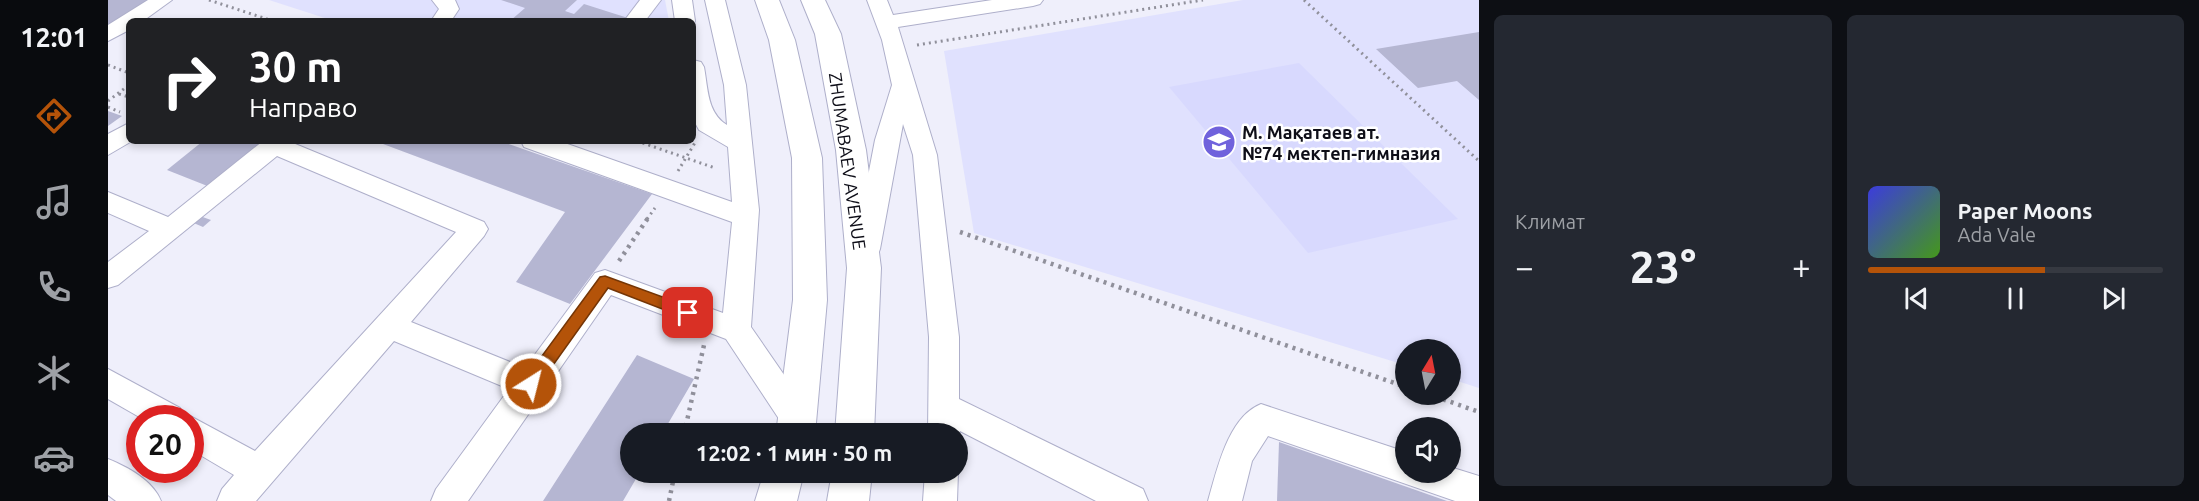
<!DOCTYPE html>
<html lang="ru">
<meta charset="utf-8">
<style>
:root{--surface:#171b24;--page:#242831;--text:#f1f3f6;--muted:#9ea1a6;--line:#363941;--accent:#b45309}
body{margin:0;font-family:Ubuntu,sans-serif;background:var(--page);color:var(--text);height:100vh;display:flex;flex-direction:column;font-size:22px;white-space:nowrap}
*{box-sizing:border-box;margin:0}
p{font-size:20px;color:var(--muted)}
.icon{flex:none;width:33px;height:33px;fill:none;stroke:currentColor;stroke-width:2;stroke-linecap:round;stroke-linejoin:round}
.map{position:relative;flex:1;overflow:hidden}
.sheet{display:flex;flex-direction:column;gap:15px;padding:15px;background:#0d0f14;width:720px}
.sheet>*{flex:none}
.hud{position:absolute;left:18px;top:18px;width:570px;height:126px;border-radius:9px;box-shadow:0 3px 9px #0003;background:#202124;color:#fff;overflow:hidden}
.needle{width:39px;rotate:10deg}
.tools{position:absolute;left:1287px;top:339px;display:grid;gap:12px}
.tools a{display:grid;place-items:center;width:66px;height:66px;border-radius:50%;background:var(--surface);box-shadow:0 3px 9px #0003;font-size:30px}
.speed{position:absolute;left:18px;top:405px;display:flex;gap:12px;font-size:30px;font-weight:700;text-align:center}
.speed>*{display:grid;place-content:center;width:78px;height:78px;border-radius:50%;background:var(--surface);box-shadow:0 3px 9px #0003;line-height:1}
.speed .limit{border:9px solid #d22;background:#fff;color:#111}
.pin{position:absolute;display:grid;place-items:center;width:51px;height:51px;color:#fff;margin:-26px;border-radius:12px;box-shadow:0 3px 9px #0006}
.me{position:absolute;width:66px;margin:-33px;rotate:36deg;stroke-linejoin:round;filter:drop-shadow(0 0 4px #0008)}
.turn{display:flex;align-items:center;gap:21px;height:126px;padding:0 24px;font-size:27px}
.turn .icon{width:78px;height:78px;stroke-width:2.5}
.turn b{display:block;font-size:42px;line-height:51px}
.big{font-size:45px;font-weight:600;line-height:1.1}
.sheet .widget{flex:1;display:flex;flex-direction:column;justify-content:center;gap:9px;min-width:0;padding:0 21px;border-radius:9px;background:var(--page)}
.song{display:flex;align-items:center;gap:18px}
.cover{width:72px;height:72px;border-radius:9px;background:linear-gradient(135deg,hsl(240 70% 55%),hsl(100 70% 35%))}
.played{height:6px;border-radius:3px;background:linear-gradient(90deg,var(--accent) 60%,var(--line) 60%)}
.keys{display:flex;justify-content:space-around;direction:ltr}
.heat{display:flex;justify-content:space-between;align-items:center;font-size:33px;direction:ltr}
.sheet .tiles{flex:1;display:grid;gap:15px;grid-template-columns:repeat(2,1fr)}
.trip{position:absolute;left:512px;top:423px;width:348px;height:60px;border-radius:30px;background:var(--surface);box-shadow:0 3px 9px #0003;font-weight:600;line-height:60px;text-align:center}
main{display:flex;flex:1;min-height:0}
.dock{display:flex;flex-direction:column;width:108px;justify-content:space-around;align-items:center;background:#090b0e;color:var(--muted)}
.dock .icon{width:42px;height:42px}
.dock .selected{color:var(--accent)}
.dock b{font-size:27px;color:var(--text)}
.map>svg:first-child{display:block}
</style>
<main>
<nav class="dock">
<b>12:01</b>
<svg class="icon selected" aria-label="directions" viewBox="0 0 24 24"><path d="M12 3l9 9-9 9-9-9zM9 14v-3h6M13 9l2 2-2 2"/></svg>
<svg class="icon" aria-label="music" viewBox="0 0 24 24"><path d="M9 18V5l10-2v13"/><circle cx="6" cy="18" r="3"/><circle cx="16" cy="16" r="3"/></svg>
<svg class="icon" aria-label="phone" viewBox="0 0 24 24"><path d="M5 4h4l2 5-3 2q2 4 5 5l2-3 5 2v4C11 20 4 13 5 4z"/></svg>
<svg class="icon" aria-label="climate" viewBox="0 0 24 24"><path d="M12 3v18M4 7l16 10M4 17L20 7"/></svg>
<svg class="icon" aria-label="car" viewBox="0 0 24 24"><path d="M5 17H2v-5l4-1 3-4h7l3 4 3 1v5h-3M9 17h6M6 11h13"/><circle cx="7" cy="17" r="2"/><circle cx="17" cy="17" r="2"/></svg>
</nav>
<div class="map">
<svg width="1371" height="501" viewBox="0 0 1371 501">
<rect width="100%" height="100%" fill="#efeffb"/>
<g fill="#e0e1fe">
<polygon points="161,0 557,0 561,21 226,21"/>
<polygon points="1135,0 1371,0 1371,388 1343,379 1342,350 1298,350 1297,365 866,233 836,51"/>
</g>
<polygon fill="#d8d9fe" points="1191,63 1350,219 1200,253 1061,87"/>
<g fill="#b5b6d2">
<polygon points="0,0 40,0 0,25"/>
<polygon points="393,0 469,0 457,11 466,14 476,4 520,18 517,21 402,21 417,8"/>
<polygon points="1371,32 1371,100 1349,81 1310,88 1268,49"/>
<polygon points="0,111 14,116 0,126"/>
<polygon points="95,141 164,141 107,189 59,170"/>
<polygon points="267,141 392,141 544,194 462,304 408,282 457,212"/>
<polygon points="89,215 103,220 95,227 81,221"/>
<polygon points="529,355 586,379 554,434 522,434 522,472 532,472 515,501 435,501"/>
<polygon points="1171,442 1339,501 1169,501"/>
</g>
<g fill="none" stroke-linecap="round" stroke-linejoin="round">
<defs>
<g id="minor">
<polygon points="40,0 64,0 35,21 21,21 21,30 0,41 0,25"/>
<polygon points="324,0 347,0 351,9 343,21 323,21 331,9"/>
<polygon points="532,0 553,0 537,21 516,21"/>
<polygon points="564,0 584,0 587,21 585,25 585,21 567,21"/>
<path d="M597 0H617L638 85 651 210 643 327 701 411 706 421 701 431H679L618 339 503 295 360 501H323L328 489 401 389 286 341 148 501H109L114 489 126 475 82 449V418H33L0 399V369L72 408 77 418 82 416 147 451 348 232 169 156 10 285 0 288V262L41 231 0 213V192L60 217 155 141H180L376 222 380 229 376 236 303 322 417 368 487 273 497 270 615 313 624 222 416 147 413 141H451L624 202 620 147 591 130 585 119V60L593 62 596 67C600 88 599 113 619 125L616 85Z"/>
<polygon points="759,0 779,0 785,15 884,0 935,0 932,4 925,6 790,27 829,155 851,337 851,399 1035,489 1040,501 988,501 852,431 849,441 849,434 820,434 821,337 805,155 795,124 772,249 769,257 759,260 749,257 746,249 767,140 784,85 774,40"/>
<polygon points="21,123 21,141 24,141 0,155 0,134"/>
<path d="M1153 404 1298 452V472H1342V467L1371 476V501H1347L1160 436 1144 461 1134 501H1100C1109 470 1120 417 1153 404Z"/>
<path d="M0 459C20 467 45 481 53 501H8L0 495Z"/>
<polygon points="849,468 850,472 849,501 815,501 817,472 849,472"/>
</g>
<g id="major">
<polygon points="647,0 671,0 687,40 714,158 719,300 707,434 668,434 685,300 684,158 661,40"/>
<polygon points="693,0 717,0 733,34 758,150 773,268 766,434 727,434 739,268 728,150 707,34"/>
<polygon points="656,472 696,472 689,501 647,501"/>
<polygon points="724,472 764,472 761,501 719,501"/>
</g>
</defs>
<use href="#minor" stroke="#aeafca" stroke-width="2"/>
<use href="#major" stroke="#aeafca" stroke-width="2"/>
<g stroke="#90909b" stroke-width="3" stroke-dasharray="2 4" stroke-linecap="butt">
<polyline points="101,0 165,21"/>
<polyline points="1196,0 1371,161"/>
<polyline points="809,45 1095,0"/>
<polyline points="0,65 21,73"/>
<polyline points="11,94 21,97"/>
<polyline points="0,101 21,85"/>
<polyline points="0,107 12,112"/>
<polyline points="529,141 607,168"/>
<polyline points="570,171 588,141"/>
<polyline points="539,219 547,208"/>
</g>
<g stroke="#90909b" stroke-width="4.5" stroke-dasharray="3 5" stroke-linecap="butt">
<polyline points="852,232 1298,387"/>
<polyline points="511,261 540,218"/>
<polyline points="1320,394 1371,412"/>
<polyline points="576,434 596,345"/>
<polyline points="561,501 567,472"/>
</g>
<use href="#minor" fill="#fff" fill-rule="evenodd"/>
<use href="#major" fill="#fff" fill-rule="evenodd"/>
</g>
<polygon fill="#b45309" stroke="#753606" stroke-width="1.5" points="497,276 585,308 588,313 580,319 500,288 428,389 417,389 415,384 417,379 492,277"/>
<defs>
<symbol id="school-disc" viewBox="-11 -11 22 22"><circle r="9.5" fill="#7062dc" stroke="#fff"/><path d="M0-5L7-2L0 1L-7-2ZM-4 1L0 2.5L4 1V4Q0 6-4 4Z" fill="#fff"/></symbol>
</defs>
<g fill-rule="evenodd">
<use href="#school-disc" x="1092" y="123" width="38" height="38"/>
</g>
<g text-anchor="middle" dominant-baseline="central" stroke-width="5" stroke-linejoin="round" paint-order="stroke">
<g font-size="18" font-weight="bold" fill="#0e0e18" stroke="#fff" text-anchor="start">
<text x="1134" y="132">М. Мақатаев ат.<tspan x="1134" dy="21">№74 мектеп-гимназия</tspan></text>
</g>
<g font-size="18" fill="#0e0e18" stroke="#fff">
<text transform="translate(740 161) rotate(82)">ZHUMABAEV AVENUE</text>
</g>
</g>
</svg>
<div class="tools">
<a><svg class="needle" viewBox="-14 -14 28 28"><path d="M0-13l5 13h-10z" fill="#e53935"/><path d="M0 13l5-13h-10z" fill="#9ea1a6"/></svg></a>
<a><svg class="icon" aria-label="sound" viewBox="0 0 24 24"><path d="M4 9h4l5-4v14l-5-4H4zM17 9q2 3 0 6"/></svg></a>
</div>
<div class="speed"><div class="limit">20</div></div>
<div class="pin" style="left:580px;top:313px;background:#d93025"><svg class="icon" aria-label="arrive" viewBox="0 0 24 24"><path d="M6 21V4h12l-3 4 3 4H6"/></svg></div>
<svg class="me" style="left:423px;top:384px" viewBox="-20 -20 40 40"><circle r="17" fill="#b45309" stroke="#fff" stroke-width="3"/><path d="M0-11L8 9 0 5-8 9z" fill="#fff"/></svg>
<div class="trip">12:02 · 1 мин · 50 m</div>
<div class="hud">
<div class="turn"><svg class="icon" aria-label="right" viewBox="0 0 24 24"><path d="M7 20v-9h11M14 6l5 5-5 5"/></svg><div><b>30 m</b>Направо</div></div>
</div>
</div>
<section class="sheet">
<div class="tiles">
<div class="widget"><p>Климат</p>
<div class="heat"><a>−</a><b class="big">23°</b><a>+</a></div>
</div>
<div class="widget">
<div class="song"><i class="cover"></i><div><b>Paper Moons</b><p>Ada Vale</p></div></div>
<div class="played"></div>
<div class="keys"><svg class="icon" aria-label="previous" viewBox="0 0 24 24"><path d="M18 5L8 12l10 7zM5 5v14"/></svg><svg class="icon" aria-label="pause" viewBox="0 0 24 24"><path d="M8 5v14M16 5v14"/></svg><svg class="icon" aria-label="next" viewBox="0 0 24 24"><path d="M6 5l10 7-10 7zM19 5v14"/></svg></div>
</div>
</div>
</section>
</main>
